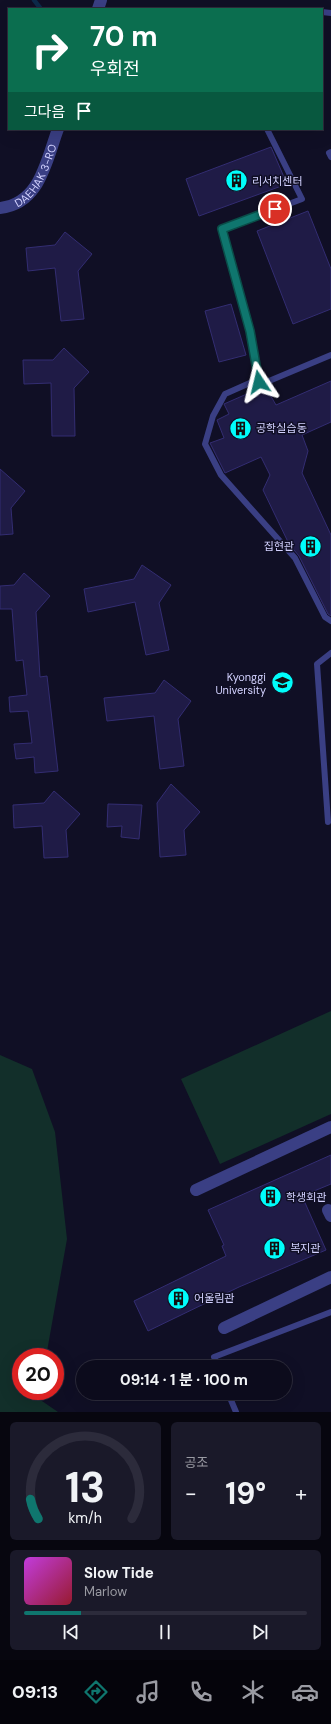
<!DOCTYPE html>
<html lang="ko">
<meta charset="utf-8">
<style>
:root{--surface:#0c0b1c;--page:#1a1929;--text:#f1f3f6;--muted:#9a9ba3;--line:#2c2b3b;--accent:#0f766e}
body{margin:0;font-family:"DM Sans","Noto Sans KR",sans-serif;background:var(--page);color:var(--text);height:100vh;display:flex;flex-direction:column;font-size:15px;white-space:nowrap}
*{box-sizing:border-box;margin:0}
p{font-size:13px;color:var(--muted)}
.icon{flex:none;width:22px;height:22px;fill:none;stroke:currentColor;stroke-width:2;stroke-linecap:round;stroke-linejoin:round}
.map{position:relative;height:1412px;overflow:hidden}
.side{display:flex;flex-direction:column;gap:10px;padding:10px;background:#07060f;flex:1}
.side>*{flex:none}
.top-card{position:absolute;left:8px;top:8px;width:315px;height:122px;border-radius:0px;box-shadow:0 4px 16px #0002,0 0 0 1px var(--line);background:#0b6e4f;color:#fff;overflow:hidden}
.speed{position:absolute;left:12px;top:1348px;display:flex;gap:8px;font-size:20px;font-weight:700;text-align:center}
.speed>*{display:grid;place-content:center;width:52px;height:52px;border-radius:50%;background:var(--surface);box-shadow:0 4px 16px #0002,0 0 0 1px var(--line);line-height:1}
.speed .limit{border:6px solid #d22;background:#fff;color:#111}
.pin{position:absolute;display:grid;place-items:center;width:34px;height:34px;color:#fff;margin:-17px;border:2px solid #fff;border-radius:50%;box-shadow:0 1px 4px #0007}
.me{position:absolute;width:44px;margin:-22px;rotate:350deg;stroke-linejoin:round;filter:drop-shadow(0 0 3px #0008)}
.turn{display:flex;align-items:center;gap:14px;height:84px;padding:0 16px;font-size:18px}
.turn .icon{width:52px;height:52px;stroke-width:2.5}
.turn b{display:block;font-size:28px;line-height:34px}
.then{display:flex;align-items:center;height:38px;padding:0 16px;background:#0003;gap:8px;font-size:15px}
.big{font-size:30px;font-weight:700;line-height:1.1}
.side .tile{flex:1;display:flex;flex-direction:column;justify-content:center;gap:6px;min-width:0;padding:0 14px;border-radius:6px;background:var(--page)}
.side .dial{align-items:center;gap:0}
.dial svg{height:104px;overflow:visible;fill:none;stroke:var(--line);stroke-width:7;stroke-linecap:round;text-anchor:middle}
.dial text{fill:var(--text);stroke:none}
.song{display:flex;align-items:center;gap:12px}
.cover{width:48px;height:48px;border-radius:6px;background:linear-gradient(135deg,hsl(290 70% 55%),hsl(350 70% 35%))}
.played{height:4px;border-radius:2px;background:linear-gradient(90deg,var(--accent) 20%,var(--line) 20%)}
.keys{display:flex;justify-content:space-around;direction:ltr}
.heat{display:flex;justify-content:space-between;align-items:center;font-size:22px;direction:ltr}
.side .tiles{flex:1;display:grid;gap:10px;grid-template-columns:1fr 1fr}
.tile:last-child{grid-column:span 2}
.trip{position:absolute;left:76px;top:1360px;width:216px;height:40px;border-radius:20px;background:var(--surface);box-shadow:0 4px 16px #0002,0 0 0 1px var(--line);font-weight:700;line-height:40px;text-align:center}
.menu{display:flex;height:64px;justify-content:space-around;align-items:center;background:#05040b;color:var(--muted)}
.menu .icon{width:28px;height:28px}
.menu .on{color:var(--accent)}
.menu b{font-size:18px;color:var(--text)}
.map>svg:first-child{display:block}
</style>
<div class="map">
<svg width="331" height="1412" viewBox="0 0 331 1412">
<rect width="100%" height="100%" fill="#100f25"/>
<g fill="#122f2a">
<polygon points="331,1011 331,1114 220,1164 181,1079"/>
<polygon points="0,1055 32,1069 55,1132 67,1239 46,1357 21,1357 21,1391 41,1391 39,1399 58,1412 0,1412"/>
</g>
<g fill="none" stroke-linecap="round" stroke-linejoin="round">
<polyline stroke="#0d2a4a" stroke-width="4.5" points="34,0 41,9"/>
</g>
<g fill="#1f1b46" stroke="#332d72">
<polygon points="271,147 287,184 199,216 186,179"/>
<polygon points="308,211 331,269 331,309 293,324 257,231"/>
<polygon points="65,232 92,254 78,271 84,319 61,321 55,268 28,271 26,248 55,245"/>
<polygon points="231,304 246,355 219,362 205,311"/>
<polygon points="64,348 89,372 74,388 75,436 52,436 51,383 24,384 23,360 53,360"/>
<polygon points="331,381 331,422 302,435 308,451 302,473 331,535 331,616 328,614 299,556 289,544 263,490 270,475 261,457 225,473 210,443 224,438 217,420 229,414 224,404 265,386 276,405"/>
<polygon points="0,469 25,491 11,508 13,534 0,535"/>
<polygon points="142,565 171,585 159,603 169,650 146,655 135,602 88,612 84,589 134,579"/>
<polygon points="24,573 50,596 36,612 40,677 47,676 58,771 35,773 34,757 16,759 14,744 32,743 28,711 10,712 9,697 27,695 23,660 16,661 12,609 0,609 0,586 14,585"/>
<polygon points="164,680 191,701 178,719 184,766 160,769 154,716 107,721 104,698 155,693"/>
<polygon points="171,784 200,812 184,830 186,855 160,857 157,803"/>
<polygon points="54,791 80,814 66,830 68,857 44,858 42,826 14,828 13,805 44,803"/>
<polygon points="108,804 142,805 139,839 121,837 122,826 107,827"/>
<polygon points="331,1155 331,1184 302,1196 326,1250 239,1287 148,1331 134,1301 226,1256 222,1246 224,1245 208,1210"/>
</g>
<g fill="none" stroke-linecap="round" stroke-linejoin="round">
<g stroke="#3a3f84" stroke-width="6">
<polyline points="322,12 331,13"/>
<polyline points="331,152 329,153 331,157"/>
<polyline points="331,355 269,381 252,382 225,394 213,416 205,444 221,475 295,558 325,617 331,621"/>
<polyline points="259,382 250,331 222,229 302,199 267,129"/>
<polyline points="328,822 317,664 331,653"/>
<polyline points="218,1367 214,1357 331,1312"/>
<polyline points="228,1393 236,1412"/>
</g>
<g stroke="#3a3f84" stroke-width="12">
<polyline points="98,9 101,0"/>
<path id="s1" d="M0 208C40 204 46 161 58 129"/>
<polyline points="196,1190 331,1127"/>
<polyline points="328,1210 331,1216"/>
<polyline points="224,1328 331,1277"/>
</g>
</g>
<g fill="none" stroke-linecap="round" stroke-linejoin="round">
<defs>
<polyline id="route" points="259,382 250,331 222,229 275,209"/>
</defs>
<use href="#route" stroke="#0a4d48" stroke-width="10"/>
<use href="#route" stroke="#0f766e" stroke-width="7"/>
</g>
<defs>
<symbol id="building-disc" viewBox="-11 -11 22 22"><circle r="9.5" fill="#00fdfb" stroke="#100f25"/><path d="M-4-6H4V6H1V3H-1V6H-4ZM-2.5-4.3h1.7v1.8h-1.7ZM.8-4.3h1.7v1.8H.8ZM-2.5-1h1.7V.8h-1.7ZM.8-1h1.7V.8H.8Z" fill="#111"/></symbol>
<symbol id="university-disc" viewBox="-11 -11 22 22"><circle r="9.5" fill="#00fdfb" stroke="#100f25"/><path d="M0-5L7-2L0 1L-7-2ZM-4 1L0 2.5L4 1V4Q0 6-4 4Z" fill="#111"/></symbol>
</defs>
<g fill-rule="evenodd">
<use href="#building-disc" x="224" y="168" width="25" height="25"/>
<use href="#building-disc" x="228" y="416" width="25" height="25"/>
<use href="#building-disc" x="298" y="534" width="25" height="25"/>
<use href="#university-disc" x="270" y="670" width="25" height="25"/>
<use href="#building-disc" x="258" y="1184" width="25" height="25"/>
<use href="#building-disc" x="262" y="1236" width="25" height="25"/>
<use href="#building-disc" x="166" y="1286" width="25" height="25"/>
</g>
<g text-anchor="middle" dominant-baseline="central" stroke-width="3" stroke-linejoin="round" paint-order="stroke">
<g font-size="11" fill="#d3d2ff" stroke="#100f25">
<text stroke="none"><textPath href="#s1" startOffset="52">DAEHAK 3-RO</textPath></text>
</g>
<g font-size="11" fill="#d3d2ff" stroke="#100f25" text-anchor="start">
<text x="252" y="181">리서치센터</text>
<text x="256" y="428">공학실습동</text>
<text x="294" y="546" text-anchor="end">집현관</text>
<text x="266" y="677" text-anchor="end">Kyonggi<tspan x="266" dy="13">University</tspan></text>
<text x="286" y="1197">학생회관</text>
<text x="290" y="1248">복지관</text>
<text x="194" y="1298">어울림관</text>
</g>
</g>
</svg>
<div class="speed"><div class="limit">20</div></div>
<div class="pin" style="left:275px;top:209px;background:#d93025"><svg class="icon" aria-label="arrive" viewBox="0 0 24 24"><path d="M6 21V4h12l-3 4 3 4H6"/></svg></div>
<svg class="me" style="left:259px;top:382px" viewBox="-20 -20 40 40"><path d="M0-17L14 15 0 8-14 15z" fill="#0f766e" stroke="#fff" stroke-width="4"/></svg>
<div class="trip">09:14 · 1 분 · 100 m</div>
<div class="top-card">
<div class="turn"><svg class="icon" aria-label="right" viewBox="0 0 24 24"><path d="M7 20v-9h11M14 6l5 5-5 5"/></svg><div><b>70 m</b>우회전</div></div>
<div class="then">그다음<svg class="icon" aria-label="arrive" viewBox="0 0 24 24"><path d="M6 21V4h12l-3 4 3 4H6"/></svg></div>
</div>
</div>
<section class="side">
<div class="tiles">
<div class="tile dial"><svg viewBox="0 0 100 80">
<path d="M14 69A42 42 0 1 1 86 69"/>
<path d="M14 69A42 42 0 0 1 8 54" stroke="#0f766e"/>
<text x="50" y="56" font-size="32" font-weight="700">13</text>
<text x="50" y="72" font-size="11">km/h</text>
</svg></div>
<div class="tile"><p>공조</p>
<div class="heat"><a>−</a><b class="big">19°</b><a>+</a></div>
</div>
<div class="tile">
<div class="song"><i class="cover"></i><div><b>Slow Tide</b><p>Marlow</p></div></div>
<div class="played"></div>
<div class="keys"><svg class="icon" aria-label="previous" viewBox="0 0 24 24"><path d="M18 5L8 12l10 7zM5 5v14"/></svg><svg class="icon" aria-label="pause" viewBox="0 0 24 24"><path d="M8 5v14M16 5v14"/></svg><svg class="icon" aria-label="next" viewBox="0 0 24 24"><path d="M6 5l10 7-10 7zM19 5v14"/></svg></div>
</div>
</div>
</section>
<nav class="menu">
<b>09:13</b>
<svg class="icon on" aria-label="directions" viewBox="0 0 24 24"><path d="M12 3l9 9-9 9-9-9zM9 14v-3h6M13 9l2 2-2 2"/></svg>
<svg class="icon" aria-label="music" viewBox="0 0 24 24"><path d="M9 18V5l10-2v13"/><circle cx="6" cy="18" r="3"/><circle cx="16" cy="16" r="3"/></svg>
<svg class="icon" aria-label="phone" viewBox="0 0 24 24"><path d="M5 4h4l2 5-3 2q2 4 5 5l2-3 5 2v4C11 20 4 13 5 4z"/></svg>
<svg class="icon" aria-label="climate" viewBox="0 0 24 24"><path d="M12 3v18M4 7l16 10M4 17L20 7"/></svg>
<svg class="icon" aria-label="car" viewBox="0 0 24 24"><path d="M5 17H2v-5l4-1 3-4h7l3 4 3 1v5h-3M9 17h6M6 11h13"/><circle cx="7" cy="17" r="2"/><circle cx="17" cy="17" r="2"/></svg>
</nav>
